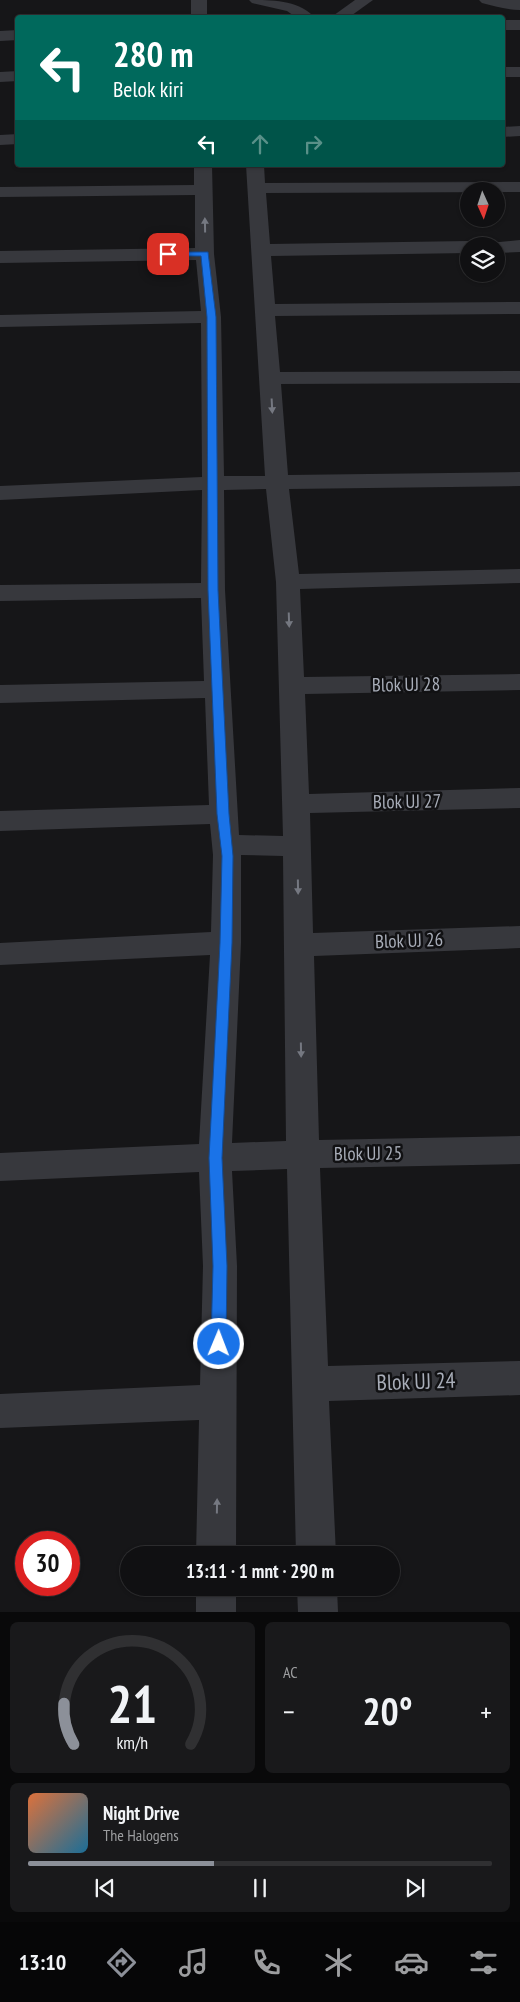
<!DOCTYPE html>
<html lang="id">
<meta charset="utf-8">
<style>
:root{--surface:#101012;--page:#19191b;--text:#f1f3f6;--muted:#9c9d9f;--line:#303032;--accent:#8c9099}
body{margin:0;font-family:"PT Sans Narrow",sans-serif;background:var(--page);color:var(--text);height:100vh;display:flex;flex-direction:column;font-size:19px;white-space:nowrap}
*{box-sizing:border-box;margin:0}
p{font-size:16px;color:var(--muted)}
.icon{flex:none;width:28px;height:28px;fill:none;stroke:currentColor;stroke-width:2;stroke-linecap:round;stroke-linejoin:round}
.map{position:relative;height:1612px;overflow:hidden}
.details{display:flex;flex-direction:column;gap:10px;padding:10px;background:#09090a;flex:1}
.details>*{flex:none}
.top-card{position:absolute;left:15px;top:15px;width:490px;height:152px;border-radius:5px;box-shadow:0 1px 4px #0004,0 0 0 1px var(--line);background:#00695c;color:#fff;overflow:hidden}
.needle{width:32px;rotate:177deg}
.tools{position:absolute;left:460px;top:182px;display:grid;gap:10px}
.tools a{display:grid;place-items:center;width:45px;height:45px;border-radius:50%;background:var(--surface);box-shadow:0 1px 4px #0004,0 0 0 1px var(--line);font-size:25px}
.speed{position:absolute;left:15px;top:1531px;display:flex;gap:10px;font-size:25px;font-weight:700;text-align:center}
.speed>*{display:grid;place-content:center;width:65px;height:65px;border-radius:50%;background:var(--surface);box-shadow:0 1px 4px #0004,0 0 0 1px var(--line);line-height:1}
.speed .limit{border:8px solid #d22;background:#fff;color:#111}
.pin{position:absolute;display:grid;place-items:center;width:42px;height:42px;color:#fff;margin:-21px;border-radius:10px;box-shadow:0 2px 8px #0006}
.me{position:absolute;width:55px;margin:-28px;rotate:1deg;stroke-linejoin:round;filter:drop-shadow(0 0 4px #0008)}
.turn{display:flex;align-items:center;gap:18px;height:105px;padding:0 15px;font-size:22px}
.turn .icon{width:65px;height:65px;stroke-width:2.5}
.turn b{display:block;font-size:35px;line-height:42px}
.lanes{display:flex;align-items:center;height:48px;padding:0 15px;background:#0003;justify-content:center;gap:25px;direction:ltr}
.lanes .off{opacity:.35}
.big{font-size:38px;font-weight:800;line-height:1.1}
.details .tile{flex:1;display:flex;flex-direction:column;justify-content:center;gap:8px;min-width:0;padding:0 18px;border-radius:8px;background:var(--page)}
.details .dial{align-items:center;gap:0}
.dial svg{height:130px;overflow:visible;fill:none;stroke:var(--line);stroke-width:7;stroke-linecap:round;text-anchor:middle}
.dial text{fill:var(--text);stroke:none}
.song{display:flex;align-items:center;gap:15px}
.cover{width:60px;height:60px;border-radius:8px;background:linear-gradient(135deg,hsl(20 70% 55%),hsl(200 70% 35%))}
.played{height:5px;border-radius:2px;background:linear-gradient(90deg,var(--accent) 40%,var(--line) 40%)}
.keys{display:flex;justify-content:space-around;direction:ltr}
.heat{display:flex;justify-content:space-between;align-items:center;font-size:28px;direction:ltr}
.details .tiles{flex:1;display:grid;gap:10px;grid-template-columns:1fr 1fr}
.tile:last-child{grid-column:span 2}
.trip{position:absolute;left:120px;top:1546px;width:280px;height:50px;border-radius:25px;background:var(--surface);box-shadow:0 1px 4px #0004,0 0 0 1px var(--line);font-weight:800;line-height:50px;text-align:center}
.tab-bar{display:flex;height:80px;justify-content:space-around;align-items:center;background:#060607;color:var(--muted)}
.tab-bar .icon{width:35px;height:35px}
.tab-bar .current{color:var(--accent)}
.tab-bar b{font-size:22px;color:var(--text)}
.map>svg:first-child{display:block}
</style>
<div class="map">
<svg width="520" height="1612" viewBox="0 0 520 1612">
<rect width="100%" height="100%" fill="#161618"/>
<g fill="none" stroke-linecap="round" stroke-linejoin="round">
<g fill="#37383d" fill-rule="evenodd">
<rect x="191" y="0" width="16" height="18"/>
<path d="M249 0C272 0 300 0 315 18H297L287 11 252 3Z"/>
<polygon points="355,0 373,0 348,18 330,18"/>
<path d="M479 0H520V10C507 10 494 6 482 3Z"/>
<rect x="502" y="20" width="18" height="10"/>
<polygon points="18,30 18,40 0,41 0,31"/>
<rect x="502" y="67" width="18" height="10"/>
<polygon points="18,71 18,81 0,82 0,72"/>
<polygon points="520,126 520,136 502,137 502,127"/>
<polygon points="18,134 18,144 0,145 0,135"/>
<path d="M194 165H212L214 254 221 317 224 476H265L246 165H264L265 183 520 182V192L266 193 270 244 469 241 476 243 478 246H469V253L271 256 275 304 520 302V314L275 316 280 372 520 371V383L281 384 288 475 520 472V486L289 489 299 574 520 569V583L300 589 304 677 520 674V690L305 694 309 794 520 788V808L310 813 313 933 520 926V948L314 956 319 1140 520 1136V1164L320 1168 328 1366 520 1361V1395L329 1401 336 1555H296L287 1169 232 1171 237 1266 236 1555H196L199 1420 0 1428V1394L200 1385 203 1266 199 1172 0 1181V1153L199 1144 210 955 0 965V943L211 932 213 855 210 824 0 831V811L209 805 205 698 0 703V685L204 681 201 598 0 601V585L201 583 202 490 0 500V486L202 477 201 323 0 327V315L201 311 196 260 0 263V251L195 248V195L0 197V187L194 185ZM266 489 276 582 283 836 239 835 225 590 224 490ZM241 855 283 856 286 1141 232 1143 241 943Z"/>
<polygon points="520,240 520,252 496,253 496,246 487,246 489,243"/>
<rect x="196" y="1588" width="40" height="24"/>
<polygon points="297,1588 337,1588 338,1612 298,1612"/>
</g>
</g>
<defs><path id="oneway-solid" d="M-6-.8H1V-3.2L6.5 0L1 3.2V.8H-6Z" transform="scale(1.25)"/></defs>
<g fill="#757881">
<use href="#oneway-solid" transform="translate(205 225) rotate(-91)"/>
<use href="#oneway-solid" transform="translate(272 406) rotate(87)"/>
<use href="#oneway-solid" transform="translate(289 620) rotate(88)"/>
<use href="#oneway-solid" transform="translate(298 887) rotate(89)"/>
<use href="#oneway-solid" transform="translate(301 1050) rotate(89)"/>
<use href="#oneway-solid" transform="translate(217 1506) rotate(-89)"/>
</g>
<polygon fill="#1a73e8" stroke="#114b97" points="165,252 208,252 216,317 218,590 229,814 233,856 232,943 222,1158 227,1266 226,1344 224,1349 219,1351 214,1349 211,1344 213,1266 209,1158 220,943 222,856 217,814 208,590 207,317 201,256 165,256"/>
<g text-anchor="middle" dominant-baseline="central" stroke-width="5" stroke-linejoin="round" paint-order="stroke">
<g font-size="19" fill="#a8adb8" stroke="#111113">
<text transform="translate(406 684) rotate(-1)">Blok UJ 28</text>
<text transform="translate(407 801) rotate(-1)">Blok UJ 27</text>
<text transform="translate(409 940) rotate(-2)">Blok UJ 26</text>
<text transform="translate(368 1153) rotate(-1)">Blok UJ 25</text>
</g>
<g font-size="22" fill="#a8adb8" stroke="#111113">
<text transform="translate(416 1381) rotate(-2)">Blok UJ 24</text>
</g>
</g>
</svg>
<div class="tools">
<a><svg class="needle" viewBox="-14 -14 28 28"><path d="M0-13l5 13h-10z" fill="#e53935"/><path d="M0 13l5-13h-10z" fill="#9c9d9f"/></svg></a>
<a><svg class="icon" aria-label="layers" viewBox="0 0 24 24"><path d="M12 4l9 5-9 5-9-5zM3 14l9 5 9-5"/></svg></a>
</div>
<div class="speed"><div class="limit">30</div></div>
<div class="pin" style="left:168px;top:254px;background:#d93025"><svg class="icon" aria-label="arrive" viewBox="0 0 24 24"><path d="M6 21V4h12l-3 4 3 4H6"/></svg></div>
<svg class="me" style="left:219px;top:1344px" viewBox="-20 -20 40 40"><circle r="17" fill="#1a73e8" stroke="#fff" stroke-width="3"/><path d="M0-11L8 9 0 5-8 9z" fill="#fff"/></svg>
<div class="trip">13:11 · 1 mnt · 290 m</div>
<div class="top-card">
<div class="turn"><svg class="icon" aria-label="left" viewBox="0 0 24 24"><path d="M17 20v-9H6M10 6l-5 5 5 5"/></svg><div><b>280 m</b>Belok kiri</div></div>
<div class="lanes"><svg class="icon" aria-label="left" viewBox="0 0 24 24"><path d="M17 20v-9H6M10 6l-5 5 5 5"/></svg><svg class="icon off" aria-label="ahead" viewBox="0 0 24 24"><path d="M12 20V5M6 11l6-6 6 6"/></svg><svg class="icon off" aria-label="right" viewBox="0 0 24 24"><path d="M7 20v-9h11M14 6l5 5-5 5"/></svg></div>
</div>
</div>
<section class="details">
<div class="tiles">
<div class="tile dial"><svg viewBox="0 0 100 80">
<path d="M14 69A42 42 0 1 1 86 69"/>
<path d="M14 69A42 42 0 0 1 8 44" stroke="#8c9099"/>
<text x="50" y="56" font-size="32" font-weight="700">21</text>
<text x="50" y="72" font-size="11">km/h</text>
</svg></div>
<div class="tile"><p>AC</p>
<div class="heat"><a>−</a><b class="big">20°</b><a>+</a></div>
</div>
<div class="tile">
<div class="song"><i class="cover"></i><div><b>Night Drive</b><p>The Halogens</p></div></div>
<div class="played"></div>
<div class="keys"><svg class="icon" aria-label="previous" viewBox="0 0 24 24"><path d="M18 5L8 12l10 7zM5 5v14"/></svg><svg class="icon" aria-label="pause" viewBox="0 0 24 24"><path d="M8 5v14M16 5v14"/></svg><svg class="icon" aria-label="next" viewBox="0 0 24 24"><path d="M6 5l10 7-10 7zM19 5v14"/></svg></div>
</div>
</div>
</section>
<nav class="tab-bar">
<b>13:10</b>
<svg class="icon current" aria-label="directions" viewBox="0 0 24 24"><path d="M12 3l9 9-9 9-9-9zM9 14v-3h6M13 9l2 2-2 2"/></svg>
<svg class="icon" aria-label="music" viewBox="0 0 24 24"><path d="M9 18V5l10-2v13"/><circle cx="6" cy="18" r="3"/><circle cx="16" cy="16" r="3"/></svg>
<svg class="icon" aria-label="phone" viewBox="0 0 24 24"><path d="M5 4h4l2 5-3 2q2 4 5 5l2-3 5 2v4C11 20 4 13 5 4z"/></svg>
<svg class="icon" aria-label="climate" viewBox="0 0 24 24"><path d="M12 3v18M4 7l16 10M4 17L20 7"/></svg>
<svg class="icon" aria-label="car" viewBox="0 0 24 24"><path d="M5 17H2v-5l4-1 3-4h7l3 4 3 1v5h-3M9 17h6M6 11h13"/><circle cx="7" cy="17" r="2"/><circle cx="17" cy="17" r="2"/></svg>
<svg class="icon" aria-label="filters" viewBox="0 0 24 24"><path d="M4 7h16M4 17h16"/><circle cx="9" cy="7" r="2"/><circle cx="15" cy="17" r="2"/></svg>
</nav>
